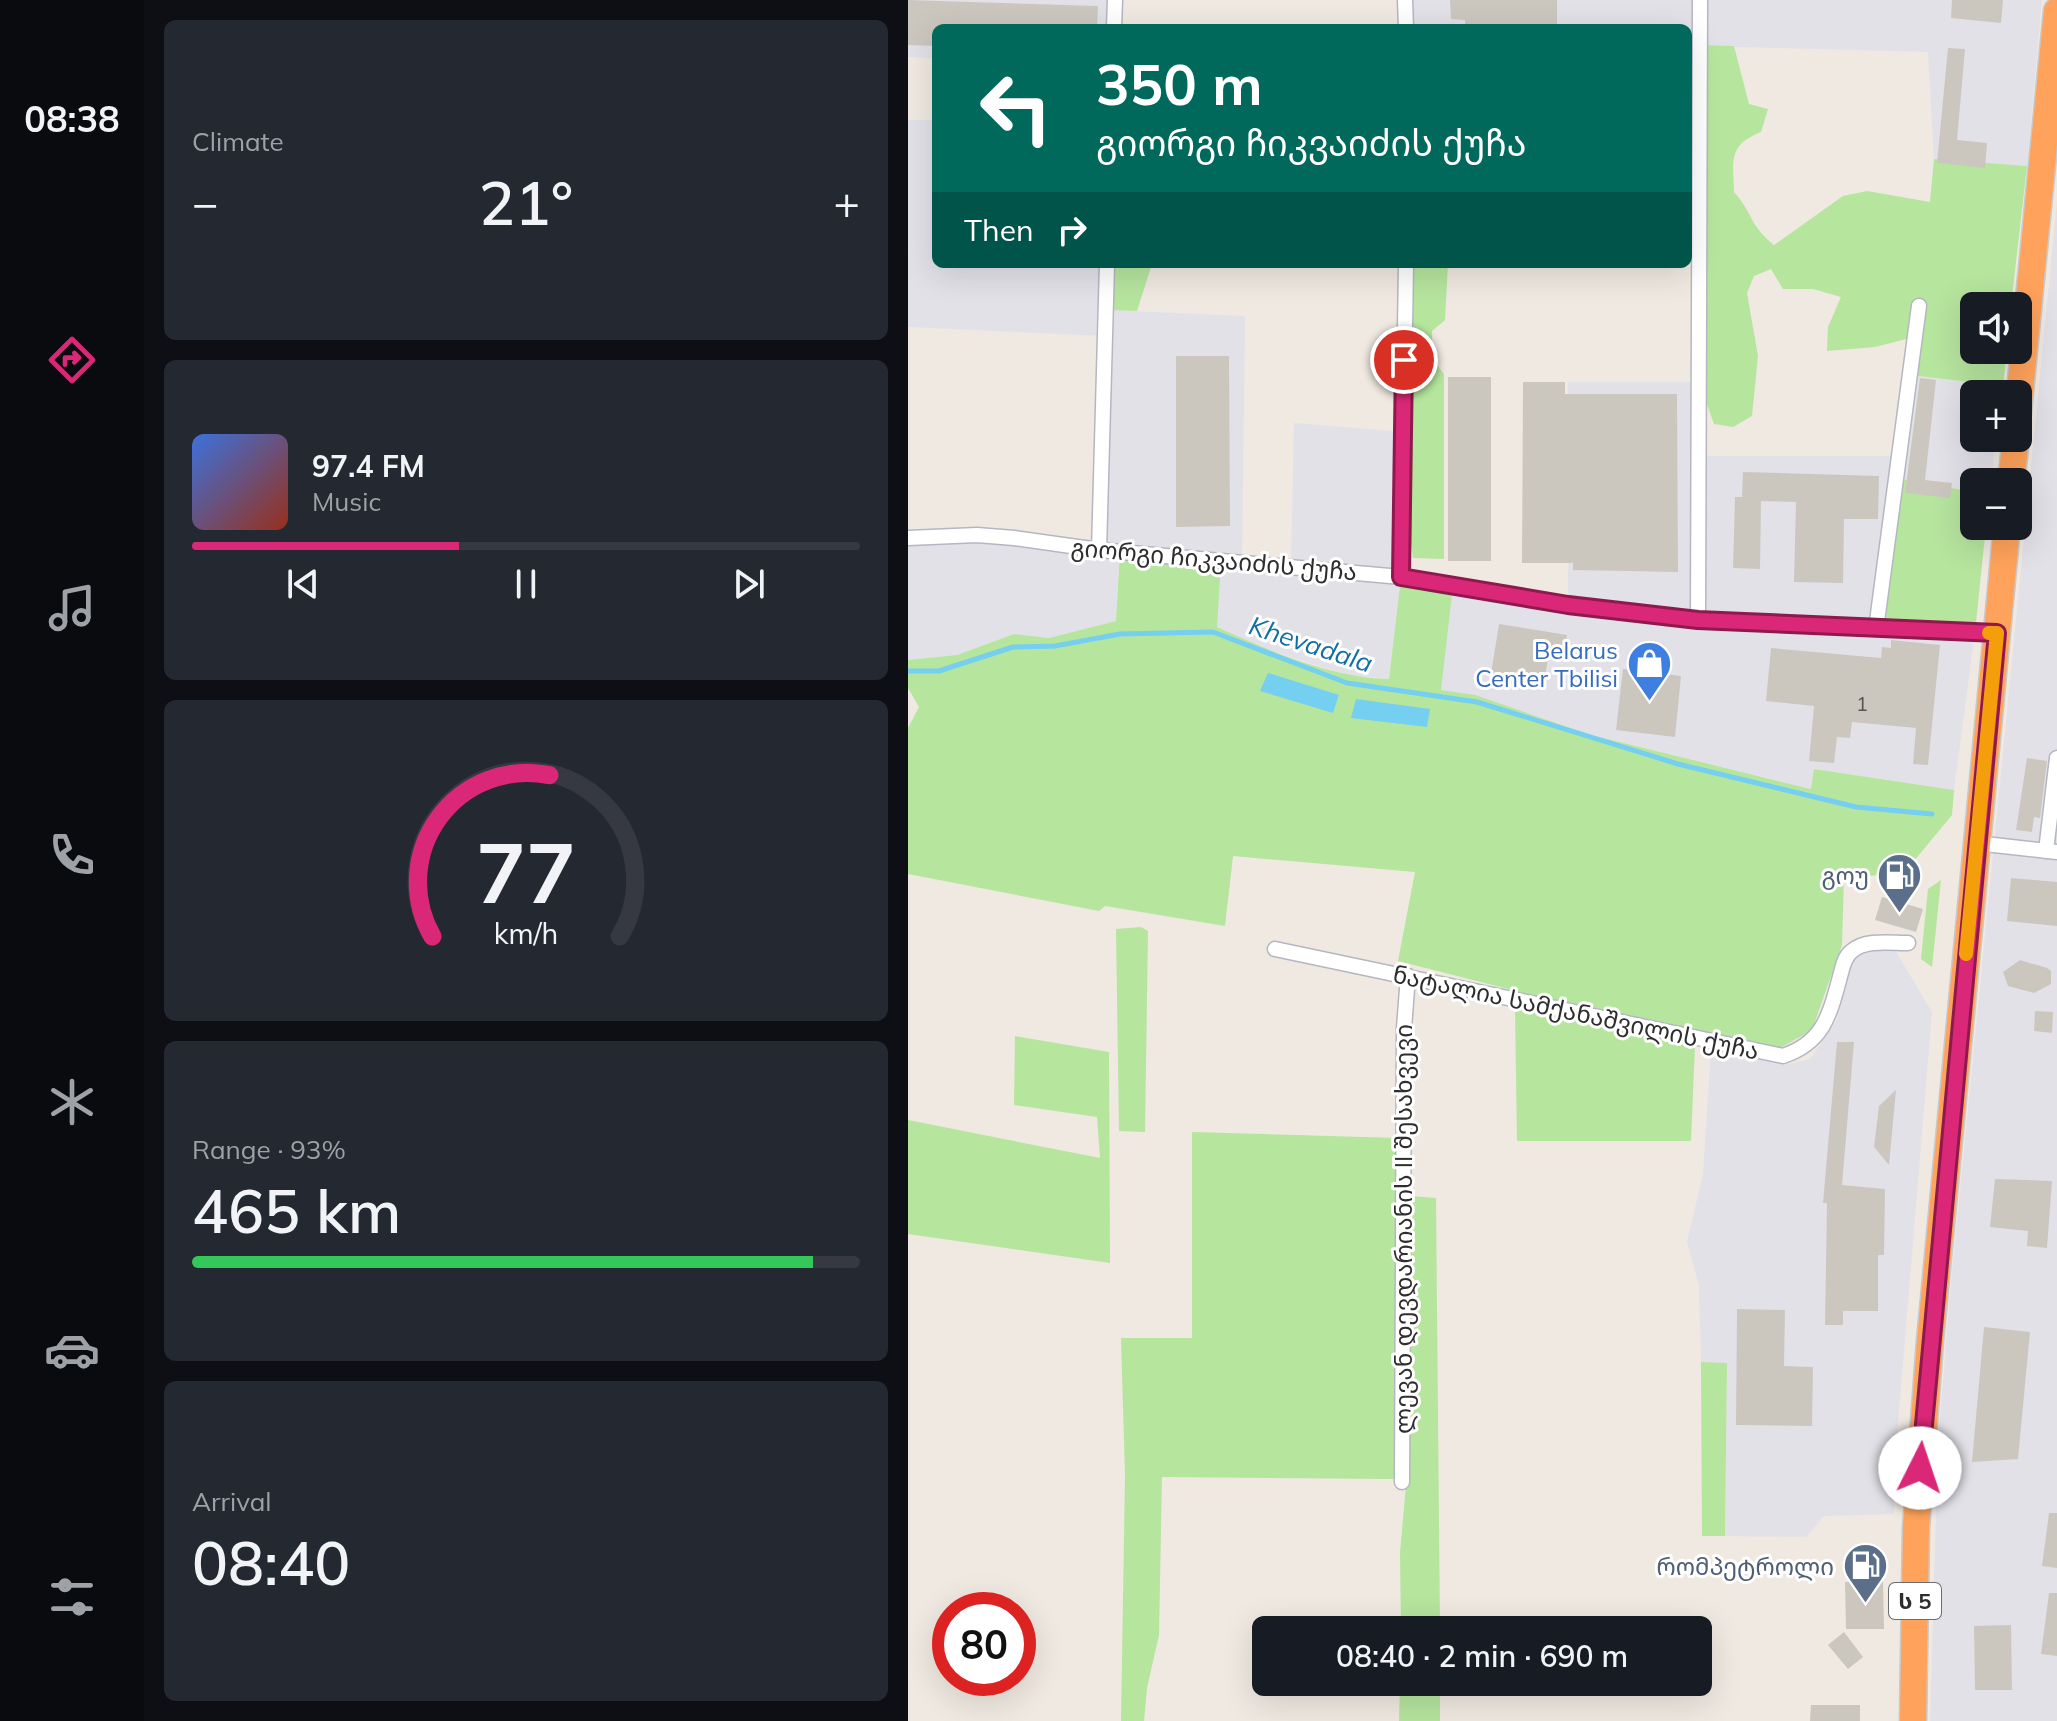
<!DOCTYPE html>
<meta charset="utf-8">
<style>
:root{--surface:#171b24;--page:#242831;--text:#f1f3f6;--muted:#9ea1a6;--line:#363941;--accent:#db2777}
body{margin:0;font-family:Mulish,"Noto Sans Georgian",sans-serif;background:var(--page);color:var(--text);height:100vh;display:flex;flex-direction:column;font-size:30px;white-space:nowrap}
*{box-sizing:border-box;margin:0}
p{font-size:26px;color:var(--muted)}
.icon{flex:none;width:44px;height:44px;fill:none;stroke:currentColor;stroke-width:2;stroke-linecap:round;stroke-linejoin:round}
.map{position:relative;flex:1;overflow:hidden}
.sheet{display:flex;flex-direction:column;gap:20px;padding:20px;background:#0d0f14;width:764px}
.sheet>*{flex:none}
.guide{position:absolute;left:24px;top:24px;width:760px;height:244px;border-radius:12px;box-shadow:0 8px 32px #0002;background:#00695c;color:#fff;overflow:hidden}
.fabs{position:absolute;left:1052px;top:292px;display:grid;gap:16px}
.fabs a{display:grid;place-items:center;width:72px;height:72px;border-radius:12px;background:var(--surface);box-shadow:0 8px 32px #0002;font-size:40px}
.speed{position:absolute;left:24px;top:1592px;display:flex;gap:16px;font-size:40px;font-weight:700;text-align:center}
.speed>*{display:grid;place-content:center;width:104px;height:104px;border-radius:50%;background:var(--surface);box-shadow:0 8px 32px #0002;line-height:1}
.speed .limit{border:12px solid #d22;background:#fff;color:#111}
.pin{position:absolute;display:grid;place-items:center;width:68px;height:68px;color:#fff;margin:-34px;border:4px solid #fff;border-radius:50%;box-shadow:0 2px 8px #0007}
.me{position:absolute;width:88px;margin:-44px;rotate:4deg;stroke-linejoin:round;filter:drop-shadow(0 0 6px #0008)}
.turn{display:flex;align-items:center;gap:28px;height:168px;padding:0 32px;font-size:36px}
.turn .icon{width:104px;height:104px;stroke-width:2.5}
.turn b{display:block;font-size:56px;line-height:68px}
.then{display:flex;align-items:center;height:76px;padding:0 32px;background:#0003;gap:16px;font-size:30px}
.big{font-size:60px;font-weight:600;line-height:1.1}
.sheet .tile{flex:1;display:flex;flex-direction:column;justify-content:center;gap:12px;min-width:0;padding:0 28px;border-radius:12px;background:var(--page)}
.sheet .dial{align-items:center;gap:0}
.dial svg{height:208px;overflow:visible;fill:none;stroke:var(--line);stroke-width:7;stroke-linecap:round;text-anchor:middle}
.dial text{fill:var(--text);stroke:none}
.song{display:flex;align-items:center;gap:24px}
.cover{width:96px;height:96px;border-radius:12px;background:linear-gradient(135deg,hsl(220 70% 55%),hsl(10 70% 35%))}
.played{height:8px;border-radius:4px;background:linear-gradient(90deg,var(--accent) 40%,var(--line) 40%)}
.keys{display:flex;justify-content:space-around;direction:ltr}
.heat{display:flex;justify-content:space-between;align-items:center;font-size:44px;direction:ltr}
.charge{height:12px;border-radius:6px;background:linear-gradient(90deg,#34c759 93%,var(--line) 0)}
.trip{position:absolute;left:344px;top:1616px;width:460px;height:80px;border-radius:12px;background:var(--surface);box-shadow:0 8px 32px #0002;font-weight:600;line-height:80px;text-align:center}
main{display:flex;flex:1;min-height:0}
.tab-bar{display:flex;flex-direction:column;width:144px;justify-content:space-around;align-items:center;background:#090b0e;color:var(--muted)}
.tab-bar .icon{width:56px;height:56px}
.tab-bar .current{color:var(--accent)}
.tab-bar b{font-size:36px;color:var(--text)}
.map>svg:first-child{display:block}
</style>
<main>
<nav class="tab-bar">
<b>08:38</b>
<svg class="icon current" aria-label="directions" viewBox="0 0 24 24"><path d="M12 3l9 9-9 9-9-9zM9 14v-3h6M13 9l2 2-2 2"/></svg>
<svg class="icon" aria-label="music" viewBox="0 0 24 24"><path d="M9 18V5l10-2v13"/><circle cx="6" cy="18" r="3"/><circle cx="16" cy="16" r="3"/></svg>
<svg class="icon" aria-label="phone" viewBox="0 0 24 24"><path d="M5 4h4l2 5-3 2q2 4 5 5l2-3 5 2v4C11 20 4 13 5 4z"/></svg>
<svg class="icon" aria-label="climate" viewBox="0 0 24 24"><path d="M12 3v18M4 7l16 10M4 17L20 7"/></svg>
<svg class="icon" aria-label="car" viewBox="0 0 24 24"><path d="M5 17H2v-5l4-1 3-4h7l3 4 3 1v5h-3M9 17h6M6 11h13"/><circle cx="7" cy="17" r="2"/><circle cx="17" cy="17" r="2"/></svg>
<svg class="icon" aria-label="filters" viewBox="0 0 24 24"><path d="M4 7h16M4 17h16"/><circle cx="9" cy="7" r="2"/><circle cx="15" cy="17" r="2"/></svg>
</nav>
<section class="sheet">
<div class="tile"><p>Climate</p>
<div class="heat"><a>−</a><b class="big">21°</b><a>+</a></div>
</div>
<div class="tile">
<div class="song"><i class="cover"></i><div><b>97.4 FM</b><p>Music</p></div></div>
<div class="played"></div>
<div class="keys"><svg class="icon" aria-label="previous" viewBox="0 0 24 24"><path d="M18 5L8 12l10 7zM5 5v14"/></svg><svg class="icon" aria-label="pause" viewBox="0 0 24 24"><path d="M8 5v14M16 5v14"/></svg><svg class="icon" aria-label="next" viewBox="0 0 24 24"><path d="M6 5l10 7-10 7zM19 5v14"/></svg></div>
</div>
<div class="tile dial"><svg viewBox="0 0 100 80">
<path d="M14 69A42 42 0 1 1 86 69"/>
<path d="M14 69A42 42 0 0 1 59 7" stroke="#db2777"/>
<text x="50" y="56" font-size="32" font-weight="700">77</text>
<text x="50" y="72" font-size="11">km/h</text>
</svg></div>
<div class="tile"><p>Range · 93%</p><b class="big">465 km</b><div class="charge"></div></div>
<div class="tile"><p>Arrival</p><b class="big">08:40</b></div>
</section>
<div class="map">
<svg width="1149" height="1721" viewBox="0 0 1149 1721">
<rect width="100%" height="100%" fill="#efe9e1"/>
<g fill="#e3e1e8">
<polygon points="0,0 207,0 206,28 28,28 28,58 0,57"/>
<polygon points="497,0 1134,0 1119,166 1026,159 1020,52 792,46 791,198 780,196 780,28 498,28"/>
<polygon points="0,120 28,120 28,264 199,264 199,310 337,316 334,563 383,567 386,423 495,432 493,577 481,679 438,675 349,646 309,627 212,553 208,621 141,638 106,634 49,655 0,660 0,538 69,535 191,550 197,336 0,327"/>
<polygon points="1149,202 1149,1721 1022,1721 1030,1443 1042,1292"/>
<polygon points="1002,375 1095,386 1094,394 1066,394 1066,438 1088,438 1083,482 1066,482 1066,492 988,478 1067,632 1046,790 907,769 904,789 683,735 532,690 545,586 660,604 660,382 791,382 791,456 990,456"/>
<polygon points="963,950 987,950 1024,1012 989,1435 986,1514 916,1516 898,1537 817,1536 819,1364 793,1362 791,1286 779,1242 795,1174 803,1049 876,1065 902,1059 929,1020 941,970 948,957"/>
</g>
<g fill="#b6e59e" fill-rule="evenodd">
<path d="M792 45 826 46 841 104 860 109 853 132C820 145 825 160 826 192 845 213 841 225 866 245L935 196 959 191 1022 202 1026 159 1119 166 1103 306H1066V350H1099L1095 386 1002 375 1006 337 967 347 919 351 920 327 933 297 905 289H875L863 269 846 276 839 293 850 356 844 416 825 427 806 424 791 382Z"/>
<polygon points="199,264 244,264 229,311 198,310"/>
<polygon points="498,264 540,264 537,320 524,331 524,359 536,374 536,559 505,558 494,476"/>
<polygon points="988,478 1066,492 1066,526 1078,526 1067,632 968,629"/>
<path d="M212 552 313 561 309 627C362 651 423 678 481 679L493 577 545 586 533 690 567 695 683 735 903 789 906 769 1046 790 1044 815 996 873 936 878 934 945 904 1030 874 1047 859 1048 746 1026 490 961 507 872 325 856 317 926 197 906 191 911 0 874V728L11 707 0 688V660L49 655 106 634 141 638 208 621ZM352 690 431 695V696L424 712Z"/>
<polygon points="1033,880 1024,967 1013,959 1020,889"/>
<polygon points="233,927 240,931 237,1132 211,1131 208,929"/>
<polygon points="607,1008 787,1046 783,1141 609,1141"/>
<polygon points="107,1036 201,1052 202,1263 0,1234 0,1120 192,1158 189,1117 106,1105"/>
<polygon points="284,1132 490,1138 486,1479 254,1477 251,1635 239,1688 236,1721 213,1721 217,1476 213,1338 284,1338"/>
<polygon points="502,1196 528,1198 532,1630 493,1630 492,1553 498,1485"/>
<polygon points="793,1362 819,1363 817,1536 794,1536"/>
<polygon points="492,1682 532,1682 532,1721 491,1721"/>
</g>
<g fill="#75cff0">
<polygon points="360,673 431,695 425,713 352,691"/>
<polygon points="448,699 522,709 519,727 443,718"/>
</g>
<g fill="none" stroke-linecap="round" stroke-linejoin="round">
<polyline stroke="#75cff0" stroke-width="5" points="0,671 31,671 105,647 147,646 212,634 305,632 439,683 569,702 770,764 948,807 1024,814"/>
</g>
<g fill="#cbc7bf">
<polygon points="0,0 190,6 189,28 28,28 28,46 0,45"/>
<polygon points="542,0 649,0 649,28 557,28 557,20 543,19"/>
<polygon points="1044,0 1095,0 1093,23 1043,18"/>
<polygon points="1040,48 1057,49 1049,140 1079,143 1077,168 1029,163"/>
<polygon points="268,356 321,356 322,526 268,527"/>
<rect x="540" y="377" width="43" height="184"/>
<polygon points="1012,378 1028,380 1017,480 1044,483 1042,498 997,493"/>
<polygon points="615,382 657,382 657,394 769,394 770,572 665,570 665,563 614,563"/>
<polygon points="835,472 971,476 970,519 936,519 935,583 886,582 888,502 853,501 852,569 825,568 827,497 834,497"/>
<polygon points="591,624 659,635 656,654 641,652 635,689 582,680"/>
<polygon points="983,640 1032,645 1020,765 1005,764 1008,728 944,722 942,738 929,737 926,763 901,761 906,706 858,701 863,648 973,658 974,647 983,648"/>
<polygon points="715,669 773,676 767,737 708,730"/>
<polygon points="1119,758 1139,761 1132,818 1126,817 1124,832 1108,830"/>
<polygon points="1103,878 1149,882 1149,926 1099,921"/>
<polygon points="974,897 1015,909 1008,932 967,920"/>
<polygon points="1112,960 1139,968 1143,971 1143,984 1126,993 1100,986 1095,972"/>
<polygon points="1127,1011 1145,1012 1144,1033 1126,1031"/>
<polygon points="929,1042 946,1042 934,1185 977,1189 976,1255 970,1255 970,1311 935,1311 935,1325 917,1325 919,1203 915,1203"/>
<polygon points="988,1090 981,1165 966,1147 971,1106"/>
<polygon points="1087,1179 1144,1181 1139,1248 1119,1246 1120,1231 1082,1227"/>
<polygon points="829,1309 877,1310 876,1366 905,1367 904,1426 828,1425"/>
<polygon points="1076,1327 1122,1332 1110,1459 1064,1462"/>
<polygon points="1141,1513 1149,1513 1149,1568 1134,1566"/>
<polygon points="937,1582 975,1582 976,1629 938,1629"/>
<polygon points="1141,1593 1149,1593 1149,1656 1133,1654"/>
<polygon points="1103,1625 1104,1690 1067,1690 1066,1626"/>
<polygon points="936,1632 955,1657 940,1669 920,1645"/>
<polygon points="903,1705 952,1705 952,1721 902,1721"/>
</g>
<g fill="none" stroke-linecap="round" stroke-linejoin="round">
<defs>
<g id="street">
<polyline points="497,0 498,28"/>
<polyline points="206,28 207,0"/>
<polyline points="0,538 69,535 106,538 191,550 493,577 660,605 790,620 1089,633"/>
<polyline points="191,550 199,264"/>
<polyline points="493,577 498,264"/>
<polyline points="790,620 792,0"/>
<polyline points="968,629 1011,306"/>
<polyline points="1068,843 1149,852"/>
<polyline points="1138,851 1149,758"/>
<path d="M367 949 875 1056C917 1042 922 1013 933 973 935 965 937 956 944 951 957 939 983 943 1000 943"/>
<polyline points="494,1482 496,1028 500,976"/>
</g>
<g id="highway">
<polyline points="1110,412 1149,11"/>
<polyline points="1103,482 1108,438"/>
<polyline points="1005,1721 1008,1528 1022,1341 1099,526"/>
</g>
</defs>
<use href="#street" stroke="#b4b7c1" stroke-width="17"/>
<use href="#highway" stroke="#c9c9c9" stroke-width="29"/>
<use href="#street" stroke="#fff" stroke-width="14"/>
<use href="#highway" stroke="#ffa35c" stroke-width="26"/>
</g>
<g fill="none" stroke-linecap="round" stroke-linejoin="round">
<defs>
<polyline id="route" points="496,360 493,577 660,605 790,620 1089,633 1012,1468"/>
</defs>
<use href="#route" stroke="#8e194d" stroke-width="20"/>
<use href="#route" stroke="#db2777" stroke-width="14"/>
<polyline stroke="#f59e0b" stroke-width="14" points="1058,954 1089,633 1081,633"/>
</g>
<defs>
<symbol id="shop-pin" viewBox="-11 -11 22 30"><path d="M0 17L-7.5 6A9.5 9.5 0 1 1 7.5 6Z" fill="#3f7fe0" stroke="#fff"/><path d="M-5-2.5h2.3a2.7 3.5 0 0 1 5.4 0H5L5.5 6h-11ZM-1.5-2.5h3a1.5 2.3 0 0 0-3 0Z" fill="#fff"/></symbol>
<symbol id="fuel-pin" viewBox="-11 -11 22 30"><path d="M0 17L-7.5 6A9.5 9.5 0 1 1 7.5 6Z" fill="#5c6f8a" stroke="#fff"/><path d="M-5.5-6h7V0h2V4h1.3V-2.5L3-4.5l.8-.8L6-3V5H2.5V1h-1V6h-7ZM-4.2-4.7v3.2H.2V-4.7Z" fill="#fff"/></symbol>
</defs>
<g fill-rule="evenodd">
<use href="#shop-pin" x="716" y="638" width="51" height="69"/>
<use href="#fuel-pin" x="966" y="850" width="51" height="69"/>
<use href="#fuel-pin" x="932" y="1540" width="51" height="69"/>
</g>
<g text-anchor="middle" dominant-baseline="central" stroke-width="6" stroke-linejoin="round" paint-order="stroke">
<g font-size="20" fill="#555452">
<text x="954" y="703">1</text>
</g>
<rect fill="#fff" stroke="#6d6d6d" stroke-width="2" x="981" y="1583" width="52" height="36" rx="6"/>
<g font-size="22" font-weight="bold" fill="#2e2e2e">
<text x="1007" y="1601">ს 5</text>
</g>
<g font-size="24" fill="#2e2e2e" stroke="#fff">
<text transform="translate(306 559) rotate(5)">გიორგი ჩიკვაიძის ქუჩა</text>
<text transform="translate(668 1012) rotate(12)">ნატალია სამქანაშვილის ქუჩა</text>
<text transform="translate(495 1229) rotate(-90)">ლევან დევდარიანის II შესახვევი</text>
</g>
<g font-size="24" fill="#366cbe" stroke="#fff" text-anchor="end">
<text x="710" y="650">Belarus<tspan x="710" dy="28">Center Tbilisi</tspan></text>
</g>
<g font-size="24" fill="#4e5e75" stroke="#fff" text-anchor="end">
<text x="961" y="875">გოუ</text>
<text x="926" y="1566">რომპეტროლი</text>
</g>
<g font-size="26" font-style="italic" fill="#0d6fa3" stroke="#fff">
<text transform="translate(403 644) rotate(18)">Khevadala</text>
</g>
</g>
</svg>
<div class="fabs">
<a><svg class="icon" aria-label="sound" viewBox="0 0 24 24"><path d="M4 9h4l5-4v14l-5-4H4zM17 9q2 3 0 6"/></svg></a>
<a>+</a>
<a>−</a>
</div>
<div class="speed"><div class="limit">80</div></div>
<div class="pin" style="left:496px;top:360px;background:#d93025"><svg class="icon" aria-label="arrive" viewBox="0 0 24 24"><path d="M6 21V4h12l-3 4 3 4H6"/></svg></div>
<svg class="me" style="left:1012px;top:1468px" viewBox="-20 -20 40 40"><circle r="19" fill="#fff"/><path d="M0-13L10 11 0 6-10 11z" fill="#db2777"/></svg>
<div class="trip">08:40 · 2 min · 690 m</div>
<div class="guide">
<div class="turn"><svg class="icon" aria-label="left" viewBox="0 0 24 24"><path d="M17 20v-9H6M10 6l-5 5 5 5"/></svg><div><b>350 m</b>გიორგი ჩიკვაიძის ქუჩა</div></div>
<div class="then">Then<svg class="icon" aria-label="right" viewBox="0 0 24 24"><path d="M7 20v-9h11M14 6l5 5-5 5"/></svg></div>
</div>
</div>
</main>
